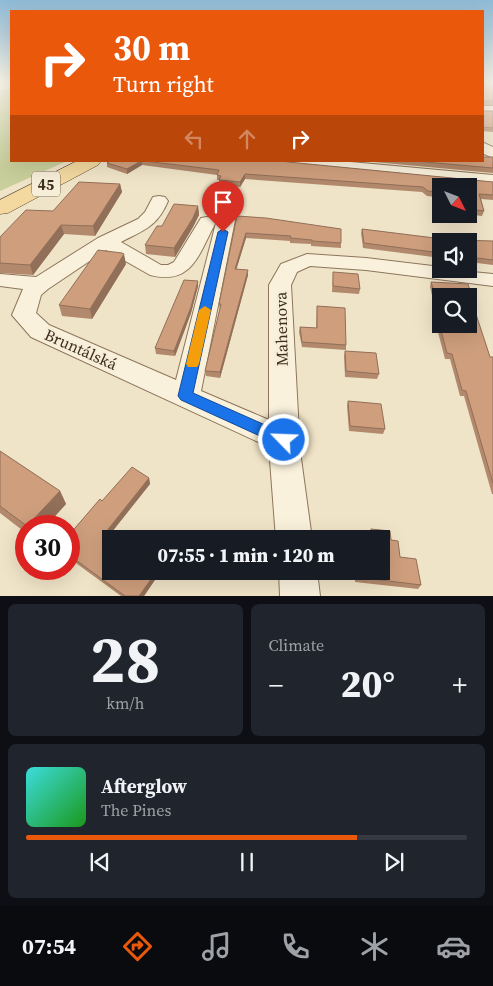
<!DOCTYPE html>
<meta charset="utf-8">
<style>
:root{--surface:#171b24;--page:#20242c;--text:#f1f3f6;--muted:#9ea1a6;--line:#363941;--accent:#ea580c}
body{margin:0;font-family:"Source Serif 4",serif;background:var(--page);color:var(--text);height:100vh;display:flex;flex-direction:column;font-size:19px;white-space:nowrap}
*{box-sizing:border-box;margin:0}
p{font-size:16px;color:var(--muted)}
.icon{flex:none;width:28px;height:28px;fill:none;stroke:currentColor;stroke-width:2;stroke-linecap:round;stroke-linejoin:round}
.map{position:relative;height:596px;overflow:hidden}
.drawer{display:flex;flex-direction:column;gap:8px;padding:8px;background:#0d0f14;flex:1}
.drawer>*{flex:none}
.banner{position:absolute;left:10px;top:10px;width:474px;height:152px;border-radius:0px;box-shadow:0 5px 20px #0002;background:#ea580c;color:#fff;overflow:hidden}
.needle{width:32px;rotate:132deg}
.controls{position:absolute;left:432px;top:178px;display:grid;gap:10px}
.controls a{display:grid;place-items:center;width:45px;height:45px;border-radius:0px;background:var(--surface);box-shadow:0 5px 20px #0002;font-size:25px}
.speed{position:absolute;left:15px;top:515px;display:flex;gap:10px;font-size:25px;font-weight:700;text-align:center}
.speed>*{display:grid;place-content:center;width:65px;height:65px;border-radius:50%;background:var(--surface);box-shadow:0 5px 20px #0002;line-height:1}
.speed .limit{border:8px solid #d22;background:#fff;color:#111}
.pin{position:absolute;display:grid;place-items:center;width:42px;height:42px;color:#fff;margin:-51px -21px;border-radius:50% 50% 50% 0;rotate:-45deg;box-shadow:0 0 5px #0007}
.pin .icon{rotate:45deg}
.me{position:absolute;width:55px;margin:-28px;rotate:294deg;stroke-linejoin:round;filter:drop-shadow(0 0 4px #0008)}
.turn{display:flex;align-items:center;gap:18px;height:105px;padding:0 20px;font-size:22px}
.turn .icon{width:65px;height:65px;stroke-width:2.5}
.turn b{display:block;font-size:35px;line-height:42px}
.lanes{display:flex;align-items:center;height:48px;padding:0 20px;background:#0003;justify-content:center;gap:25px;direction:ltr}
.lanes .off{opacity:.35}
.big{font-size:38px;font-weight:800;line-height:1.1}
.drawer .card{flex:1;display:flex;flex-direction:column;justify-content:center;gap:8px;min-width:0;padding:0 18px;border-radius:8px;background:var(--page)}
.drawer .dial{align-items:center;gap:0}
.dial b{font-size:65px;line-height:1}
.song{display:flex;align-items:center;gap:15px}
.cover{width:60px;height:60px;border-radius:8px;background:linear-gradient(135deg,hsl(180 70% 55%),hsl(120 70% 35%))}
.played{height:5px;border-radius:2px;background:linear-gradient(90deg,var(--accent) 75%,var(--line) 75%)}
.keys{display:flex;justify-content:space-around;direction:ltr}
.heat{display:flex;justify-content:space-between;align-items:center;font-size:28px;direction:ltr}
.drawer .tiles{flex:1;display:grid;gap:8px;grid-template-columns:1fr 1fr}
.card:last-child{grid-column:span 2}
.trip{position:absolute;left:102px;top:530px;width:288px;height:50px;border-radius:0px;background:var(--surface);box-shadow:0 5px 20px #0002;font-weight:800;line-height:50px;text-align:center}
.tabs{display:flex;height:80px;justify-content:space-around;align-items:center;background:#090b0e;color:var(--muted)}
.tabs .icon{width:35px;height:35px}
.tabs .selected{color:var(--accent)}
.tabs b{font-size:22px;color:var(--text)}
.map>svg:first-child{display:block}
</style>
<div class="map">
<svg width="493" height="596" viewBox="0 0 493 596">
<rect width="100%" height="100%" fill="#f0e4c8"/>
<polygon fill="#c9cf9b" points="11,88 11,161 67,161 0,191 0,90"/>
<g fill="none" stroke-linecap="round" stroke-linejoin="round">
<defs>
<g id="minor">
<rect x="482" y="106" width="11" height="8"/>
<polygon points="482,142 493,147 493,158 482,153"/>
<polygon points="281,161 340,161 493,175 493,185 288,165 283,164"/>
<path d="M159 196 165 197 168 201C157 227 144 230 121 242L161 265H168L174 262 201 218 207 217 213 218 216 222C199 253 193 286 150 275L106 250 48 289 41 295 36 313 49 325 176 380 218 215 221 211 227 210 233 211 236 215 201 391 269 420V285L281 264 307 254 366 258 441 267V269L493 274V286L366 270 310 266 297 272 291 285 300 451 312 539H276L269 447 31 337 12 315 23 289 0 286V274L36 277 98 238 138 219 145 212 153 197Z"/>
<polygon points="279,571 317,571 320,596 280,596"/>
</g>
<polygon id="major" points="77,161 101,161 98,165 8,213 0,214 0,200"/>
</defs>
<use href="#minor" stroke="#8d765c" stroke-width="2"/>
<use href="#major" stroke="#5b4430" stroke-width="1"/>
<use href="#minor" fill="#faf1dc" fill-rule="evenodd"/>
<use href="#major" fill="#f3d9a0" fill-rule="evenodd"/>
</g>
<g fill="#b2896c">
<rect x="482" y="82" width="11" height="23"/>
<polygon points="482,111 493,111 493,132 482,131"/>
<polygon points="493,157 493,173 363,161 482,161"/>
<polygon points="110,161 284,161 288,162 493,182 493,200 481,199 484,211 482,216 465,214 469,214 469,186 441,186 441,205 437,204 436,197 427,196 422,192 245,179 240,187 219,185 219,180 217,180 217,175 142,165 127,174 107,167 107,163"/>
<polygon points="120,184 122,192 95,236 64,234 33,275 0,273 0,237"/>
<polygon points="198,206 199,215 193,227 175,257 146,254 145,245 162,226"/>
<polygon points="237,216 341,243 341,248 311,246 311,244 290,243 290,241 246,238 236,269 248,275 220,378 206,376 205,371 220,310 219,304"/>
<polygon points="362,229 451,240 493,241 493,265 469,262 469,241 441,241 441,258 363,248 361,233"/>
<polygon points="126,264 92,319 62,316 59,305"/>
<polygon points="333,272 360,289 359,294 332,292"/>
<polygon points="198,281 198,286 191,313 175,356 156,354 155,348"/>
<polygon points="431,282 474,303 473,306 490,357 493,357 493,494 492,494 464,396 460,396 450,359 445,359 433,313 435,308 430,287"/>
<polygon points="317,306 346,345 346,350 302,347 299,332 300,327 316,328"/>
<polygon points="345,351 379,374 377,379 345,377 344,356"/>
<polygon points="348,401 385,429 383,434 349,431 347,406"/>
<polygon points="0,451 60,491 66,504 46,526 26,526 26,533 0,513"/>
<polygon points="149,478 150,484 106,539 111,571 161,571 144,596 121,596 69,558 69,535 102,501"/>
<polygon points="371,529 391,540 400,557 421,585 418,589 355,582 355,571 381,571 381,539 354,539 355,536 369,537 369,534"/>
</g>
<g fill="#916f58">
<polygon points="141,161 142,161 142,165 127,174 127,169"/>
<polygon points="245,174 245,179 240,187 240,182"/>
<polygon points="120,184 122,192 95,236 93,226"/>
<polygon points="198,206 199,215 193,227 175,257 174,248"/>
<polygon points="61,225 64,234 33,275 30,265"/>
<polygon points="246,233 246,238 235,274 235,269"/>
<polygon points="124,254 126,264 92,319 90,309"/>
<polygon points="248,270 248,275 220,378 220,372"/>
<polygon points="198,281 198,286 191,313 175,356 174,351"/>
<polygon points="149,478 150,484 104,542 102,537"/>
<polygon points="60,491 66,504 46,526 27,526"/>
<polygon points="157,571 161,571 144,596 139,596"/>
</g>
<g fill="#cf9f7d" stroke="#916f58" fill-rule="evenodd">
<rect x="482" y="82" width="11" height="19"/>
<polygon points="482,111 493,111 493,128 482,127"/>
<polygon points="482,157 493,157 493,168 414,161 482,161"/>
<polygon points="110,161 141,161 127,169 107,163"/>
<polygon points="145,161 284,161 288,162 493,182 493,195 479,194 484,211 469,209 469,186 441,186 441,200 438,200 437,192 428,191 423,187 245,174 240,182 219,180 221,176 217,175 219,170"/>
<polygon points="79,182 120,184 93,226 61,225 30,265 0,263 0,237 26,210 53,211"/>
<polygon points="174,204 198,206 193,218 174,248 145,245 157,226 162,226"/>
<polygon points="237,216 266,218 341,229 341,243 312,241 312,240 290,238 291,236 246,233 235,269 248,270 220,372 205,371 221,304 219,304"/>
<polygon points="362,229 451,240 493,241 493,260 469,257 469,241 441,241 441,253 364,243"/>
<polygon points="98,250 122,253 124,254 90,309 59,305"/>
<polygon points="333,272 358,274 360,289 333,286"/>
<polygon points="184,280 198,281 191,307 174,351 155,348"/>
<path d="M431 282 468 284 474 303 472 302 490 357H493V483L466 391 462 390 452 354 447 353 435 308H439ZM441 296H469V324H441Z"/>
<polygon points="317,306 345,308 346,345 302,342 300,327 317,328"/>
<polygon points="345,351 376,353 379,374 346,371"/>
<polygon points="348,401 381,404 385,429 350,426"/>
<polygon points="0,451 60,491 27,526 0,506"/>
<polygon points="132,467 149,478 102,537 111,543 111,571 157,571 139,596 125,596 69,555 69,535 100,499 102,501"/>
<polygon points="371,529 390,531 391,540 398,541 400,557 416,559 421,585 357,577 356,571 381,571 381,539 355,539 355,536 371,537"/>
<polygon points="149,532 159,539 144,539"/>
</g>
<linearGradient id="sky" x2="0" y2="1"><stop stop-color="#8fbad6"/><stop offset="0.5" stop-color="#f8f3e6"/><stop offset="1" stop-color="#f8f3e6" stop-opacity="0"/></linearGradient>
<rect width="493" height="165" fill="url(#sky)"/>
<polygon fill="#1a73e8" stroke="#114b97" points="223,229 228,232 193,393 290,436 292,440 290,445 284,447 181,400 178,396 218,232"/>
<polygon fill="#f59e0b" points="205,306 211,310 199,364 197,367 188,367 186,364 199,310"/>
<g text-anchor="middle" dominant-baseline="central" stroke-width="5" stroke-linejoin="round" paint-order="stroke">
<rect fill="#f7eed8" stroke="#756857" stroke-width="1" x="32" y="171.5" width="28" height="25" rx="4"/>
<g font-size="15" font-weight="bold" fill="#3d2e20">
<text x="46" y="184">45</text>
</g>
<g font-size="16" fill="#3d2e20" stroke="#f7eed8">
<text transform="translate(281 329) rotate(-91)">Mahenova</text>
<text transform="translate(81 349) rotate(24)">Bruntálská</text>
</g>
</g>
</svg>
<div class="controls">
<a><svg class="needle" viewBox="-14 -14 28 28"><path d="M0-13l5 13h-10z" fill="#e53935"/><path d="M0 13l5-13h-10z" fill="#9ea1a6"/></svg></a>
<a><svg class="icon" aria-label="sound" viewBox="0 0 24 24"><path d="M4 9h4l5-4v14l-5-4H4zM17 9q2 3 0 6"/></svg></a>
<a><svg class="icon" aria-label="search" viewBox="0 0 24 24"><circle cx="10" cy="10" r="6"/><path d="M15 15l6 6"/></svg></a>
</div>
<div class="speed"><div class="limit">30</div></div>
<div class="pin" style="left:223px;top:232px;background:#d93025"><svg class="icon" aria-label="arrive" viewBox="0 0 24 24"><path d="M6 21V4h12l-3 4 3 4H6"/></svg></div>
<svg class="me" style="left:284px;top:440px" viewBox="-20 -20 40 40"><circle r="17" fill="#1a73e8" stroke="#fff" stroke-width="3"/><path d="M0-11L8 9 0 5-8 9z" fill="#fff"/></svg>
<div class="trip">07:55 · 1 min · 120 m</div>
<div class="banner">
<div class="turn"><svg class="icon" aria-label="right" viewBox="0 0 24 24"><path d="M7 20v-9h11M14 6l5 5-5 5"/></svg><div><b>30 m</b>Turn right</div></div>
<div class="lanes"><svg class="icon off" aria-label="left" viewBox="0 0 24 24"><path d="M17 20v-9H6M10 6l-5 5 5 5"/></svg><svg class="icon off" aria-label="ahead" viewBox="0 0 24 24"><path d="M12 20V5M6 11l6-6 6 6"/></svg><svg class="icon" aria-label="right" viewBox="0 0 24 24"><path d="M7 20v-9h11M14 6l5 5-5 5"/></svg></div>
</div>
</div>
<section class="drawer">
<div class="tiles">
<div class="card dial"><b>28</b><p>km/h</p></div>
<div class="card"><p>Climate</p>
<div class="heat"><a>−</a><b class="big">20°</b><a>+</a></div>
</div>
<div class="card">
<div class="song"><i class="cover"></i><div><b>Afterglow</b><p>The Pines</p></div></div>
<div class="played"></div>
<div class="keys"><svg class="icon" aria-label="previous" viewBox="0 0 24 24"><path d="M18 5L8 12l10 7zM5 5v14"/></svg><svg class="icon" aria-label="pause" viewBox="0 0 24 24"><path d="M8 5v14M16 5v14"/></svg><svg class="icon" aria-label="next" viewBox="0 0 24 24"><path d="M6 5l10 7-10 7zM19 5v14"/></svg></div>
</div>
</div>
</section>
<nav class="tabs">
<b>07:54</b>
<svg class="icon selected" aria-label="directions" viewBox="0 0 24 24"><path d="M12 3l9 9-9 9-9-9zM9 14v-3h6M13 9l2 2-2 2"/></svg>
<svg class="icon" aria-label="music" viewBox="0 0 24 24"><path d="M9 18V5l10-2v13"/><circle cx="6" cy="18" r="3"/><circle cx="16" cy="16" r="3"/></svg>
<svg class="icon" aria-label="phone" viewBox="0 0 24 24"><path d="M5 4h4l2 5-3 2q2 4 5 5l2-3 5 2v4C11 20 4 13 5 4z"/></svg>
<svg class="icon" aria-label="climate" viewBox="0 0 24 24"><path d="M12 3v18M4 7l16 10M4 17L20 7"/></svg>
<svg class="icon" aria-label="car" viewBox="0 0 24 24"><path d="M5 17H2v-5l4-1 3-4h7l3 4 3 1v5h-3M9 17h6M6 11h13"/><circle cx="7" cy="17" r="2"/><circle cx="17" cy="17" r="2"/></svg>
</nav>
